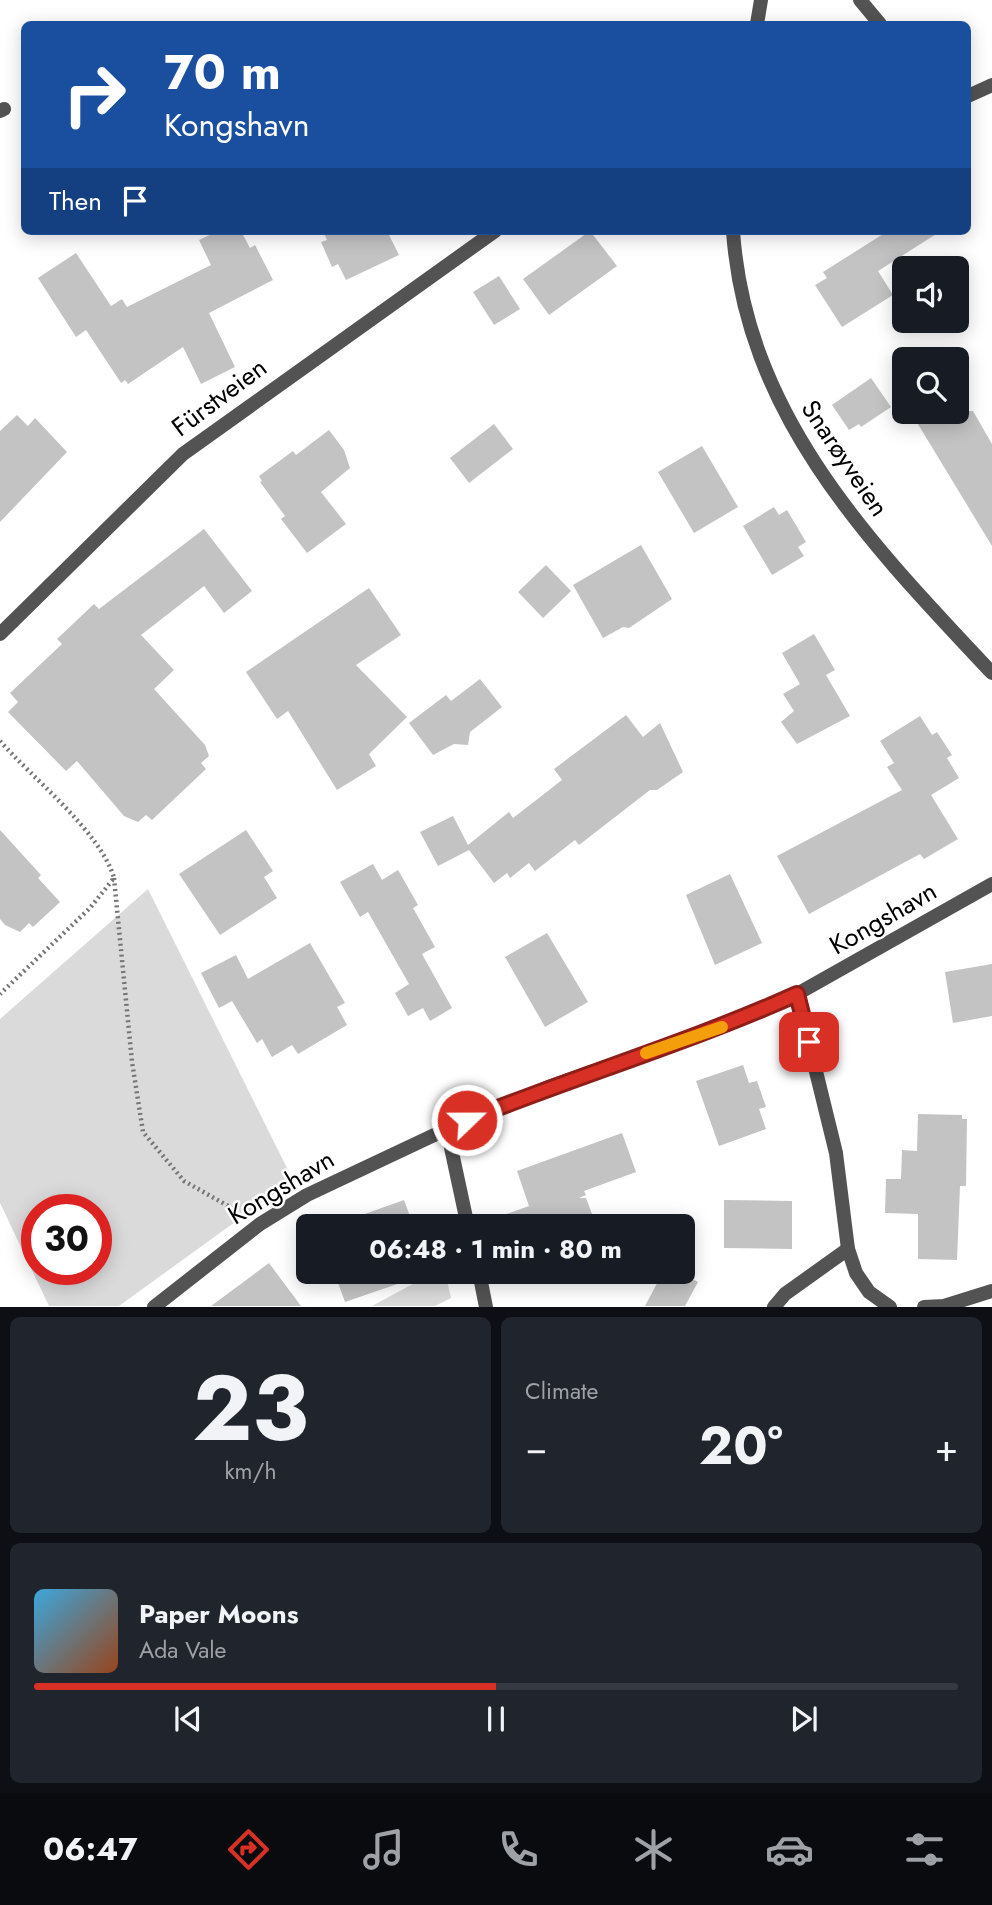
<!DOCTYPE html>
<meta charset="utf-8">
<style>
:root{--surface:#171b24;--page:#20242c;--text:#f1f3f6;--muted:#9ea1a6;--line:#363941;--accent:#d93025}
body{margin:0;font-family:Jost,sans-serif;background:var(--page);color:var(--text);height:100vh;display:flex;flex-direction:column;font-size:26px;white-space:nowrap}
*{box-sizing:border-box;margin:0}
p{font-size:23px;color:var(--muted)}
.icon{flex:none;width:38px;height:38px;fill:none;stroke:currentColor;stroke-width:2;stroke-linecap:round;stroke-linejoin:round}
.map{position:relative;height:1307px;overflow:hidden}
.side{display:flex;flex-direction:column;gap:10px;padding:10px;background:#0d0f14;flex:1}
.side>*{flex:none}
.top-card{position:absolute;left:21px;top:21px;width:950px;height:214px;border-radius:10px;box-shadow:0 4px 18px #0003;background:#1a4fa0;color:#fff;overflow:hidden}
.fabs{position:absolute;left:892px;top:256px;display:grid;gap:14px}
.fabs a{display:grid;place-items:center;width:77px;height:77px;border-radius:10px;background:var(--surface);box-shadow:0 4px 18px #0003;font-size:35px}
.speed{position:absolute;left:21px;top:1194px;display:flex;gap:14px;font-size:35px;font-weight:700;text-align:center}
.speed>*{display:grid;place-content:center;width:91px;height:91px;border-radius:50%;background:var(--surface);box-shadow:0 4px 18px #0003;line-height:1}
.speed .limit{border:10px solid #d22;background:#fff;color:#111}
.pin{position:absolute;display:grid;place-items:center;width:60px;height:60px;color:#fff;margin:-30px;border-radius:14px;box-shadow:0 4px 10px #0006}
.me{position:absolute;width:77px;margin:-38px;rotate:68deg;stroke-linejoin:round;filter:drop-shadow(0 0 5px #0008)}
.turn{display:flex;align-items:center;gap:24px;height:147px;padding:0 28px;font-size:32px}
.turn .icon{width:91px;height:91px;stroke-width:2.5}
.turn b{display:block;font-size:49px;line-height:60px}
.then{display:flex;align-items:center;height:66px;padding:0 28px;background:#0003;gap:14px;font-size:26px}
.big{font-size:52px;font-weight:700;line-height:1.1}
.side .widget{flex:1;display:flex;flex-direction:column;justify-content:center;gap:10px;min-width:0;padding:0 24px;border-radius:10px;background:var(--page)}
.side .dial{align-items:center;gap:0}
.dial b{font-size:91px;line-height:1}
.song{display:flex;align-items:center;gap:21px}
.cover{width:84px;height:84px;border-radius:10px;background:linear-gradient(135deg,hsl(200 70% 55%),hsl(20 70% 35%))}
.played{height:7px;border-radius:4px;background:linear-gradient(90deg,var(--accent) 50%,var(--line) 50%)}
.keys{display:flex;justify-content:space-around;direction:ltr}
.heat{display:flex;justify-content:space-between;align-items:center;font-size:38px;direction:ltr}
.side .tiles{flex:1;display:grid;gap:10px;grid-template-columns:1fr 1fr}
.widget:last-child{grid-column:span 2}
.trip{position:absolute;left:296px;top:1214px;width:399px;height:70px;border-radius:10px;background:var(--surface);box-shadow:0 4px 18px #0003;font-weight:700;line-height:70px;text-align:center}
.dock{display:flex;height:112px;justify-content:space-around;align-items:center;background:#090b0e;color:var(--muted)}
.dock .icon{width:49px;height:49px}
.dock .selected{color:var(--accent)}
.dock b{font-size:32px;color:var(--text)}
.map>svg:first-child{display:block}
</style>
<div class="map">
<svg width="992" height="1307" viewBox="0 0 992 1307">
<rect width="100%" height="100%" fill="#fff"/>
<g fill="#dadada" fill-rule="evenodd">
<path d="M148 889 293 1180 119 1306H49L0 1203V1019ZM37 1209H96V1269H37Z"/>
<polygon points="435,1272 445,1272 451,1298 435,1306 372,1306"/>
</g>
<g fill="#c3c3c3">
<polygon points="218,231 241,231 250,248 255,245 273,280 209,313 235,367 201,384 183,347 128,384 125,380 121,383 86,330 76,337 38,278 76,253 111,306 122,299 127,307 211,265 199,240"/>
<polygon points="323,231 387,231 399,255 346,280 338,264 332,267 321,242 327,240"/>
<polygon points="590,231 617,266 549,315 523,279"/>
<polygon points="888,231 941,231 878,271 893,295 842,327 815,285 827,278 823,272"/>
<polygon points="499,276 520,309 494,325 473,292"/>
<polygon points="871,378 891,407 861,427 859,424 849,430 832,405"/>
<polygon points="910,411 973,411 992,444 992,546"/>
<polygon points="17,415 28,426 35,418 67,452 0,522 0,431"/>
<polygon points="494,424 513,449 469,483 450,458"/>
<polygon points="329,430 344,450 350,468 321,492 346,524 307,553 281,519 285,516 260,482 262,481 259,476 293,451 296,455"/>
<polygon points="702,446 738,507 694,533 658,472"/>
<polygon points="774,507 779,515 787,510 806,542 798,547 804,556 772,575 743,526"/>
<polygon points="204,529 252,591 224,613 204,586 141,635 174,670 154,689 205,745 209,756 201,763 206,769 152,820 146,815 138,822 124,816 77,761 66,771 8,712 18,702 10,693 62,644 57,639 94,604 99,609"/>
<polygon points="641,545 672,599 629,628 623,627 603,638 573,585"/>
<polygon points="546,565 571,591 543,618 518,592"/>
<polygon points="369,588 401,635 356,665 407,717 369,754 376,766 337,790 288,711 277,719 246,672"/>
<polygon points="814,634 835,670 826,675 850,716 797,744 781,722 794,711 783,694 800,684 782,653"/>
<polygon points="480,679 502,707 470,732 468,745 454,744 433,755 409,723 446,695 451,701"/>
<polygon points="626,715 643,737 660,723 683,772 657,790 650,790 579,845 575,840 535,871 529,863 510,878 507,873 494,883 469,850 438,866 420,832 453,816 468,845 509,812 513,818 562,780 554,769"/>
<polygon points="920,716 932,735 937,732 952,755 947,758 959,778 931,795 958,839 924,859 920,854 809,914 777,856 902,790 887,767 894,763 880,741"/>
<polygon points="0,830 41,875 38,878 60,902 33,927 29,923 20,932 5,925 0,919"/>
<polygon points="246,830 273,871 264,877 277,898 220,935 179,874"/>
<polygon points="373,864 382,880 398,870 418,905 413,908 435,947 422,954 452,1008 430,1021 423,1008 408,1016 395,993 409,984 368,912 360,917 340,882"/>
<polygon points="730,874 762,943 715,965 686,895"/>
<polygon points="547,933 588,1002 545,1027 505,957"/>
<polygon points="310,943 345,1003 337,1007 347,1025 298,1054 292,1045 272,1057 262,1039 257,1043 232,1001 219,1008 201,973 236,955 248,979"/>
<polygon points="992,964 992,1016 953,1023 945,972"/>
<polygon points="743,1065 749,1083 757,1081 766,1107 759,1109 766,1129 719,1146 696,1081"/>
<polygon points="918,1114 962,1115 962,1119 967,1119 966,1186 960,1186 957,1260 918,1259 918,1214 885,1213 886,1179 901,1179 902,1150 917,1151"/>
<polygon points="622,1133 636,1172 584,1191 586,1195 579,1198 586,1198 597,1227 481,1227 481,1223 529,1206 517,1171"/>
<polygon points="404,1200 414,1227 328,1227"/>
<polygon points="724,1200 792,1201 792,1249 724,1248"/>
<polygon points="269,1263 301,1306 211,1306"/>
<polygon points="334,1272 419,1272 409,1280 345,1302"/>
<polygon points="663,1272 680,1272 698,1282 685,1306 645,1306"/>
</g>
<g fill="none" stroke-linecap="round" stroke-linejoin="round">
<g stroke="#757575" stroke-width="4.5" stroke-dasharray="2 3.5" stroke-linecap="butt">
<path d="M0 741C32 778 101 832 114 878L90 908 0 994"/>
<polyline points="114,878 132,1062 143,1132 184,1181 237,1211"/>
</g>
<g stroke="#535353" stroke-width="14">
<polyline points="860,0 880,24"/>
<polyline points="968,96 992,85"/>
<polyline points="0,111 4,109"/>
<polyline points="154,1307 260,1224 307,1195 447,1129"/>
</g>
<g stroke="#535353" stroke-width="14">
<polyline points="0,634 183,454 495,231"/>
<polyline points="797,994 836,1153 848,1249 856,1273 869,1292 890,1307"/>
<polyline points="468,1227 447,1129 551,1086 734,1022 797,994 992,884"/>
<polyline points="479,1272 486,1307"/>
<polyline points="774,1307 785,1294 848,1249"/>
<polyline points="924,1307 944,1306 992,1291"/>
</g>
<g stroke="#535353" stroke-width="14">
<polyline points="757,24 761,0"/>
<path d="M733 231C746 417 871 544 992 673"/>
</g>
</g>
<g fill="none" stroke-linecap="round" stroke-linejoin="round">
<defs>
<path id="route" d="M467 1120C577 1076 690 1042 797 994L809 1042"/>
</defs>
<use href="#route" stroke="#8d1f18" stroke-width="18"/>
<use href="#route" stroke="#d93025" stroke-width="12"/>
<polyline stroke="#f59e0b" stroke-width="12" points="646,1053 722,1027"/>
</g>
<g text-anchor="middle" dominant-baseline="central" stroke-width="5" stroke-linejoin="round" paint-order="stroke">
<g font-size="26" fill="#000" stroke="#fff">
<text transform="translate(219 397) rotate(-37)">Fürstveien</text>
<text transform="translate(845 458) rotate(56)">Snarøyveien</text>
<text transform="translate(883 918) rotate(-30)">Kongshavn</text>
<text transform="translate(281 1187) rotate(-31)">Kongshavn</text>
</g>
</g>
</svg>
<div class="fabs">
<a><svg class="icon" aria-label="sound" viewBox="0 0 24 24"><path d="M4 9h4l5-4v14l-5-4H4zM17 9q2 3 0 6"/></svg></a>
<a><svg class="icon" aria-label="search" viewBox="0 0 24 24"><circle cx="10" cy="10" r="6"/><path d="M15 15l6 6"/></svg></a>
</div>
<div class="speed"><div class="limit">30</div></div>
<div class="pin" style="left:809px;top:1042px;background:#d93025"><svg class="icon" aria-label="arrive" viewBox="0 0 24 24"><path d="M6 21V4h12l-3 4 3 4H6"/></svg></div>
<svg class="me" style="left:467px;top:1120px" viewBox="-20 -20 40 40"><circle r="17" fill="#d93025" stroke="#fff" stroke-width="3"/><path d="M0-11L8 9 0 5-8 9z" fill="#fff"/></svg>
<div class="trip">06:48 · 1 min · 80 m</div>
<div class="top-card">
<div class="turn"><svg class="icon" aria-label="right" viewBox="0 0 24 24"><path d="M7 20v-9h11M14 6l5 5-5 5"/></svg><div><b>70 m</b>Kongshavn</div></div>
<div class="then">Then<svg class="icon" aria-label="arrive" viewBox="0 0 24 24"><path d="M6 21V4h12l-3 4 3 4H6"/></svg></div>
</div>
</div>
<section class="side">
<div class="tiles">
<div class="widget dial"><b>23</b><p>km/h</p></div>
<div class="widget"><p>Climate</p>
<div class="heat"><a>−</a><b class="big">20°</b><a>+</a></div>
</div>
<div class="widget">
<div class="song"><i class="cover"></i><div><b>Paper Moons</b><p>Ada Vale</p></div></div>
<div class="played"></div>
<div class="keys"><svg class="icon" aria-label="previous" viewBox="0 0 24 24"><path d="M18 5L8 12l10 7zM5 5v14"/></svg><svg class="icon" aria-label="pause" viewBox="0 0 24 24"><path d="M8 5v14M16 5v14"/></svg><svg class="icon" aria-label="next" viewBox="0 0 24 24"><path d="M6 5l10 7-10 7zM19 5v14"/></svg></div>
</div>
</div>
</section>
<nav class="dock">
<b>06:47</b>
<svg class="icon selected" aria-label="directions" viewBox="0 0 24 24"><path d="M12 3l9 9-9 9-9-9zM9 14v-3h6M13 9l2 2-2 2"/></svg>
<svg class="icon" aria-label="music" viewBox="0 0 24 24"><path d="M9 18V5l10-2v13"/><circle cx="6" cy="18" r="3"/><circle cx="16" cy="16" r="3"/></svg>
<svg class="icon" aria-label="phone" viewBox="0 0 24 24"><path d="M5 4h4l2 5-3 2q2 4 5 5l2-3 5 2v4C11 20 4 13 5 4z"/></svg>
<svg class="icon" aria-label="climate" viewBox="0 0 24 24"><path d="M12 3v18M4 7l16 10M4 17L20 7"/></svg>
<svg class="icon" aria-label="car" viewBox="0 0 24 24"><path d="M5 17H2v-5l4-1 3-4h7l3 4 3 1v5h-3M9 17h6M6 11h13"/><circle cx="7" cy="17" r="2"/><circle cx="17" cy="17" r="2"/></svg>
<svg class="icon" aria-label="filters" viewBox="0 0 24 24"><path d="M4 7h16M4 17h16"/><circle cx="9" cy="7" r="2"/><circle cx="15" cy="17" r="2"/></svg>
</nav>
